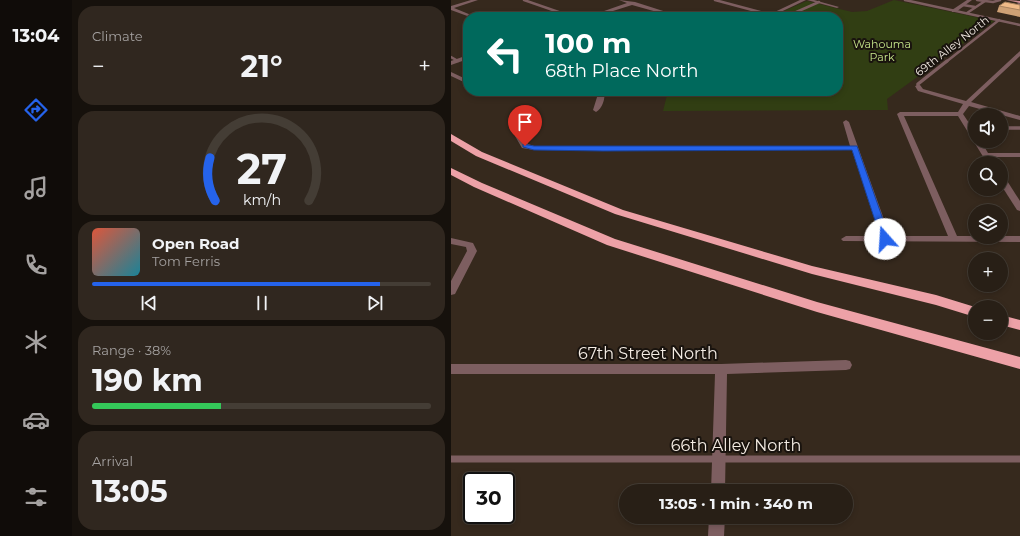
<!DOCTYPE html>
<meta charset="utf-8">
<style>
:root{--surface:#281f16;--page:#30271f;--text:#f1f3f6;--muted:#a5a2a1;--line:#443d35;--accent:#2563eb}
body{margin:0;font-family:Montserrat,sans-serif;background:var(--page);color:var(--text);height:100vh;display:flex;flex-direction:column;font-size:15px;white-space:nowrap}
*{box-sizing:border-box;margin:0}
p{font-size:13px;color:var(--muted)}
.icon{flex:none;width:22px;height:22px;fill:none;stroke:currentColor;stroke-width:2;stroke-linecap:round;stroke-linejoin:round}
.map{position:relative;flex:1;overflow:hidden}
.sheet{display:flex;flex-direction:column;gap:6px;padding:6px;background:#16110c;width:379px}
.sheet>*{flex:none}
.guide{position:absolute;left:12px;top:12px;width:380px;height:84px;border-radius:16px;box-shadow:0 2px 6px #0003,0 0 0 1px var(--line);background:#00695c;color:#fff;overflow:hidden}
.fabs{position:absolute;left:517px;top:108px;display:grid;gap:8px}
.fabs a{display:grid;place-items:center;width:40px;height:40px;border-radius:50%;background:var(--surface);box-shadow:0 2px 6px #0003,0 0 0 1px var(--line);font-size:20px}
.speed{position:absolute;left:12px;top:472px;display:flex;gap:8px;font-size:20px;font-weight:700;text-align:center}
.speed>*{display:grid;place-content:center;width:52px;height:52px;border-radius:50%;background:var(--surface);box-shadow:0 2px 6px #0003,0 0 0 1px var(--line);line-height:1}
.speed .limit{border:2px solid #111;border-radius:6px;background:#fff;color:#111}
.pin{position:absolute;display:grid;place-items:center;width:34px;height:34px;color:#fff;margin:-41px -17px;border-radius:50% 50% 50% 0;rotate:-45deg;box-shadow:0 0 4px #0007}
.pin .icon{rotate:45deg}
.me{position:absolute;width:44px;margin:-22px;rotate:341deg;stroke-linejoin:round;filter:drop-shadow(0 0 3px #0008)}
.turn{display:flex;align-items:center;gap:14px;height:84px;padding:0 16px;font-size:18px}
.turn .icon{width:52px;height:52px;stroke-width:2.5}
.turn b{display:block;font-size:28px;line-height:34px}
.big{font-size:30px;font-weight:700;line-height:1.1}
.sheet .widget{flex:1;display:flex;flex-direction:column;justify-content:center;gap:6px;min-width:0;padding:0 14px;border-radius:16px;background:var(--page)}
.sheet .dial{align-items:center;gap:0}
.dial svg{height:104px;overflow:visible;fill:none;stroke:var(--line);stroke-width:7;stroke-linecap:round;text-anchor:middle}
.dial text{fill:var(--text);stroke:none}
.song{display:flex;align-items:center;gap:12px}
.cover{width:48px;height:48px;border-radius:6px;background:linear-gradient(135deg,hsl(10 70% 55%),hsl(190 70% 35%))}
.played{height:4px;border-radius:2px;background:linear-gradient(90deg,var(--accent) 85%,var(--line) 85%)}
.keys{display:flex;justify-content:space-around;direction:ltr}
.heat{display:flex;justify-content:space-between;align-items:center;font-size:22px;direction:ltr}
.charge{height:6px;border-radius:3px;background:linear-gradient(90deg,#34c759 38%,var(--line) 0)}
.trip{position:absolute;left:168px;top:484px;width:234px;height:40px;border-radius:20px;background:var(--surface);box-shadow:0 2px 6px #0003,0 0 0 1px var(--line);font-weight:700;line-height:40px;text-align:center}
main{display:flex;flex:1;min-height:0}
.menu{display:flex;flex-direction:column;width:72px;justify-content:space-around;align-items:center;background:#100c09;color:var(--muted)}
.menu .icon{width:28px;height:28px}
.menu .selected{color:var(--accent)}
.menu b{font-size:18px;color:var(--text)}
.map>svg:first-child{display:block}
</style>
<main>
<nav class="menu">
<b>13:04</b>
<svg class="icon selected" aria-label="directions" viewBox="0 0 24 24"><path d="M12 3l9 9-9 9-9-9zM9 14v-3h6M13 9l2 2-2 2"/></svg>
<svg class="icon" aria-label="music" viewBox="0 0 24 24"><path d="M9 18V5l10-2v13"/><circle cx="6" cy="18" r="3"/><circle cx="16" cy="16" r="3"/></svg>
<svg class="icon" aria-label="phone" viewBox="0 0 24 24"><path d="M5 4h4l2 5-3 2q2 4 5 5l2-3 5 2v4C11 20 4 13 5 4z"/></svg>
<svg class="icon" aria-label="climate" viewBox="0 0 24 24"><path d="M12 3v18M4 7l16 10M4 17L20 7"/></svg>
<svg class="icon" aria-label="car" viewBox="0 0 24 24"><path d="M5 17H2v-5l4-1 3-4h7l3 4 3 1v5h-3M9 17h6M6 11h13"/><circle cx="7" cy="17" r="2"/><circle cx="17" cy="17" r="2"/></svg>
<svg class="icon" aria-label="filters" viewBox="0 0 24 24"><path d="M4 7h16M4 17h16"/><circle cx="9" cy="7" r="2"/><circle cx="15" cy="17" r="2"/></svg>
</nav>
<section class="sheet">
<div class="widget"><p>Climate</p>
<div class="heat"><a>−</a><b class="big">21°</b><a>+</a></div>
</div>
<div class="widget dial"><svg viewBox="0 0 100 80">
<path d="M14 69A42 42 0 1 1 86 69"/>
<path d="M14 69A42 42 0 0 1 10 36" stroke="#2563eb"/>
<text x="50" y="56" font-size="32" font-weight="700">27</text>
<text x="50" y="72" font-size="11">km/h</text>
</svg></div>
<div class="widget">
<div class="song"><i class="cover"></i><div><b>Open Road</b><p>Tom Ferris</p></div></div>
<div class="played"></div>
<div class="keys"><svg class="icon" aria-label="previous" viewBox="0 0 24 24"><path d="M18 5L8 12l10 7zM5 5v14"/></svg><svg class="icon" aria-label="pause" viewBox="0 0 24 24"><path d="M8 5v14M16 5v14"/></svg><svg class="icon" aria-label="next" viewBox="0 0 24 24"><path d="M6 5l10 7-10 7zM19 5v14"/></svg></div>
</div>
<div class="widget"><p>Range · 38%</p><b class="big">190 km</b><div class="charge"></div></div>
<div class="widget"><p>Arrival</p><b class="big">13:05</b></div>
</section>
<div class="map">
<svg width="569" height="536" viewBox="0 0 569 536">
<rect width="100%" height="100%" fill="#36291d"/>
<polygon fill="#313e13" points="443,0 543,21 436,99 437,110 212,111 217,91 387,91 387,17 319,17 356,1 401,12 416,11"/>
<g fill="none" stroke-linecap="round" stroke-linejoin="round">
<g stroke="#7d5e60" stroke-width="2.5">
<polyline points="73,0 122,17"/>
<polyline points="264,0 320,15"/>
<polyline points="454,0 569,25"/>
<polyline points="526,0 542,2 549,0"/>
<polyline points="569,3 563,8 569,9"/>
<polyline points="512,5 524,7"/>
<polyline points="516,13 534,1"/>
<polyline points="334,17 368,2"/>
<polyline points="0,57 7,61"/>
<polyline points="495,62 548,20"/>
</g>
<g stroke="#7d5e60" stroke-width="3.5">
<polyline points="467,86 467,84 496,61"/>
<polyline points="550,128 569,128"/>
</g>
<polyline stroke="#7d5e60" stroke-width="7" points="0,459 569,459"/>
<g fill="#7d5e60" fill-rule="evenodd">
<polygon points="20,0 27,0 3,8 25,17 19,17 0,10 0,6"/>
<polygon points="168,0 184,2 231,17 224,17 181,5 143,17 136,17 176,3"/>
<polygon points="349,0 355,0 319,17 313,17"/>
<polygon points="356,0 363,0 388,7 386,8"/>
<polygon points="516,0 521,0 505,12 501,12 501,10"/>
<polygon points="569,51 569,56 520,102 569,116 569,120 518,106 512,114 524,132 524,141 530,141 537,153 569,153 569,157 540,157 544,163 536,163 507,116 453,116 506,236 569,236 569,242 392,241 390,239 395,236 429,236 401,150 83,150 71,148 64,136 68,134 71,134 77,144 83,146 399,146 392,122 395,120 398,122 439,236 497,236 446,114 449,112 507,112 512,104 467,91 464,86 469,85 472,89 515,101"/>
<polygon points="17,55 17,59 0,65 0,61"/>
<polygon points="0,72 17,80 17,84 0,76"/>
<path d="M90 91H153C155 98 151 109 145 112L142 110 147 94 93 93Z"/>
<polygon points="550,176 553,176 569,201 569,211 566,210 550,185"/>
<polygon points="0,238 22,243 26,251 4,294 0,295 0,281 16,251 15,247 0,244"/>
<polygon points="395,360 399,361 401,365 399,369 395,370 276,374 274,491 260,491 264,374 0,374 0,364 270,364"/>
<polygon points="258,517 274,517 273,536 257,536"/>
</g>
<polygon fill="#cd8e93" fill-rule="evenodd" points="555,0 569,1 569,3"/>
<g fill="#eda1a7" fill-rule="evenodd">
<polygon points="0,134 31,152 172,210 361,266 485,295 524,307 524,317 485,305 361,274 164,214 25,156 0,141"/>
<polygon points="0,168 31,183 164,239 366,302 569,357 569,369 366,312 156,245 23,187 0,175"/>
<polygon points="550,315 569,320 569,330 550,325"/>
</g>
</g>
<polygon fill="#cfa175" points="569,5 569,17 546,12 548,6"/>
<polygon fill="#f1bb88" stroke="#a9835f" points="554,2 569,5 569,10 548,6"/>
<polygon fill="#2563eb" stroke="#184099" points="72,144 83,146 406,146 439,239 434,242 430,239 401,150 152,151 83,150 72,147"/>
<g text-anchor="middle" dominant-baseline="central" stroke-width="4" stroke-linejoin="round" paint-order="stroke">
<g font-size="11" fill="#c5e489" stroke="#19130e">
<text x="431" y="44">Wahouma<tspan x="431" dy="13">Park</tspan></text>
</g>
<g font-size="11" fill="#f4ece4" stroke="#19130e">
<text transform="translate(501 46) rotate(-38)">69th Alley North</text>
</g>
<g font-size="16" fill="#f4ece4" stroke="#19130e">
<text x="197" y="353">67th Street North</text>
<text x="285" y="445">66th Alley North</text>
</g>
</g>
</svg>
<div class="fabs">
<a><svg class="icon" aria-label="sound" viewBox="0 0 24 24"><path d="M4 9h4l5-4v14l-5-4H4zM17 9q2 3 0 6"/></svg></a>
<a><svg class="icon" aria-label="search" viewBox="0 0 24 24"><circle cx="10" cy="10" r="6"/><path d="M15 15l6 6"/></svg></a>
<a><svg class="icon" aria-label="layers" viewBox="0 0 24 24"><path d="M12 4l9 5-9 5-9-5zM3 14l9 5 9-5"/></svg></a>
<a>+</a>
<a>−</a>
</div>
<div class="speed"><div class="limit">30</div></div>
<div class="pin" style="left:74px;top:146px;background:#d93025"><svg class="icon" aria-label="arrive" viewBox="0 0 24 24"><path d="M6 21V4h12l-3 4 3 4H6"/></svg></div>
<svg class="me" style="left:434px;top:239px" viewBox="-20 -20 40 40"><circle r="19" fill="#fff"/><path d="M0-13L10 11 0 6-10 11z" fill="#2563eb"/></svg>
<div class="trip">13:05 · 1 min · 340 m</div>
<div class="guide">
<div class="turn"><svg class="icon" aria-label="left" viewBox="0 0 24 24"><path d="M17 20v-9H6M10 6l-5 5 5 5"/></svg><div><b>100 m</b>68th Place North</div></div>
</div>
</div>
</main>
